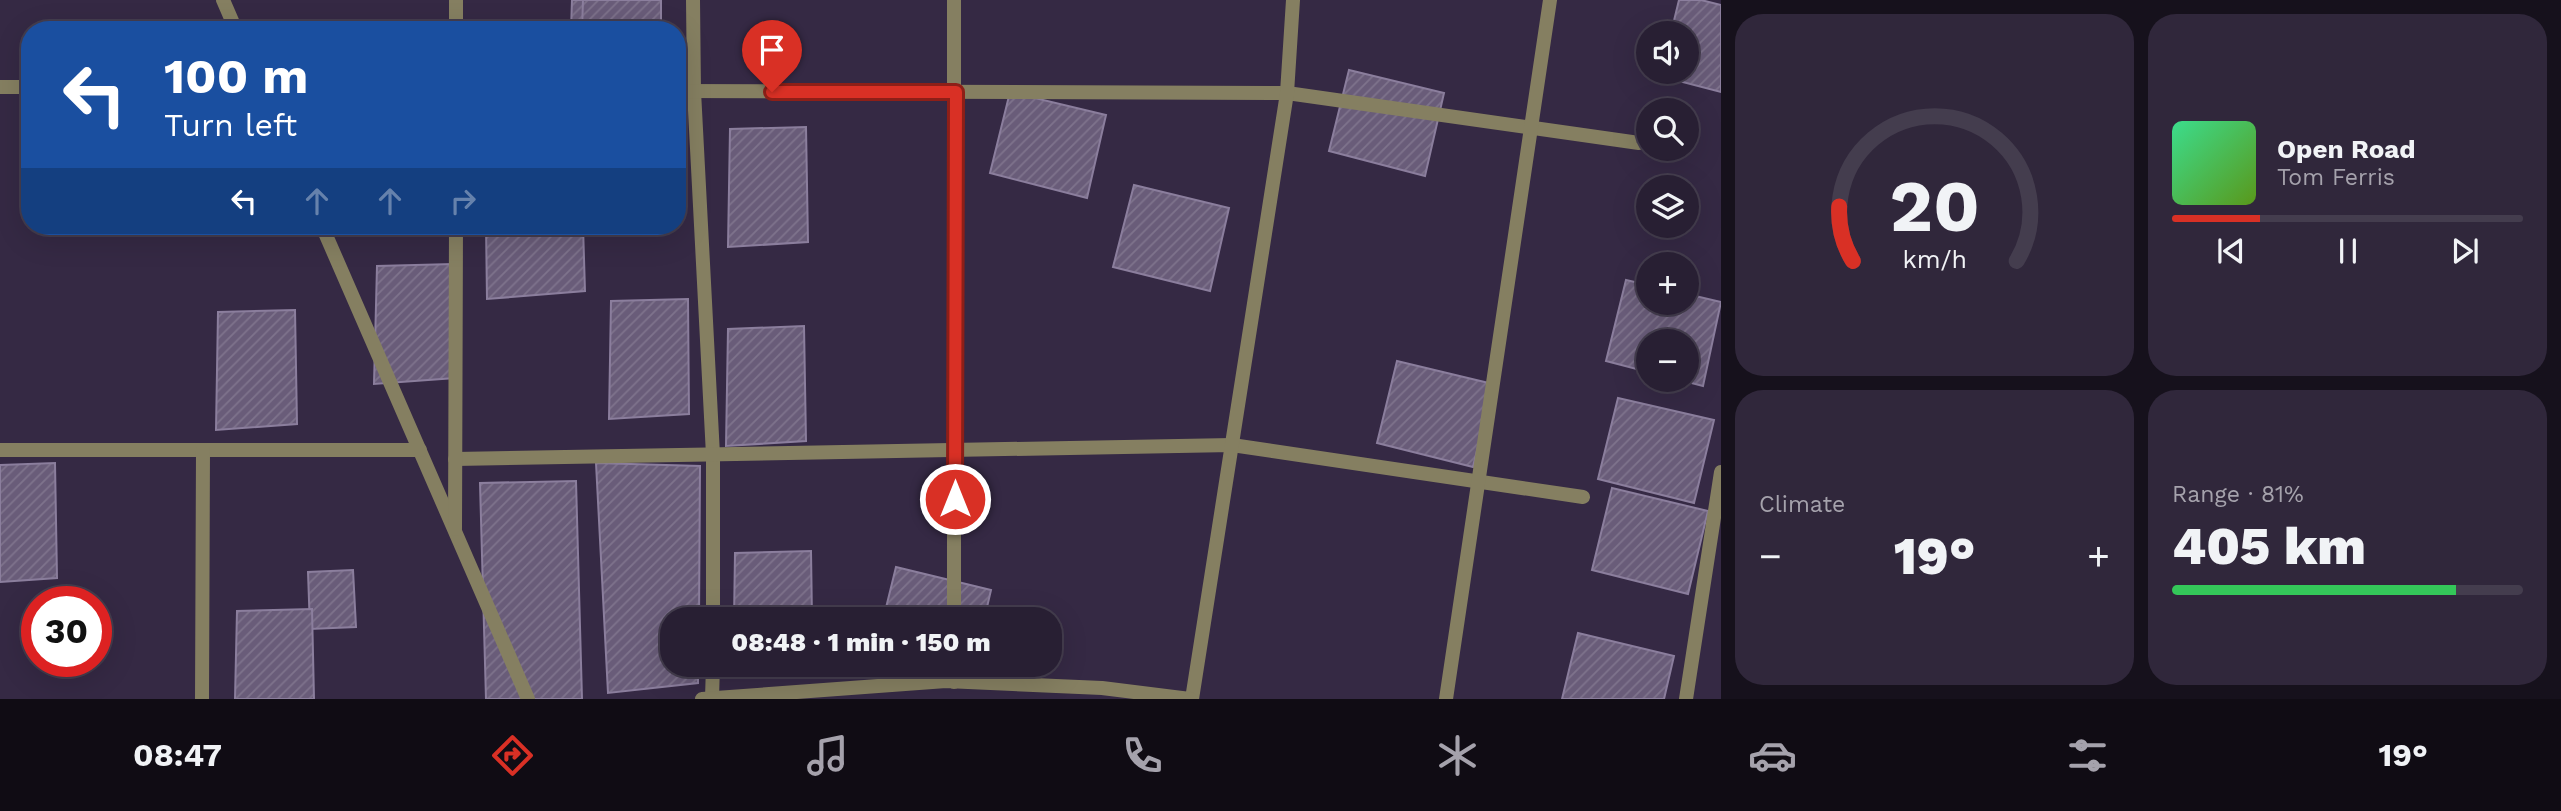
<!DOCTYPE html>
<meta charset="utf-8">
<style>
:root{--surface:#281f33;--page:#30273b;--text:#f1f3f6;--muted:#a5a2ac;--line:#443d4e;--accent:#d93025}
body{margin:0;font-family:"Work Sans",sans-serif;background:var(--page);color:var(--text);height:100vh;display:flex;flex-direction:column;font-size:26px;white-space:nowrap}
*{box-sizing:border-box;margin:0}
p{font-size:23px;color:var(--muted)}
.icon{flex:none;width:38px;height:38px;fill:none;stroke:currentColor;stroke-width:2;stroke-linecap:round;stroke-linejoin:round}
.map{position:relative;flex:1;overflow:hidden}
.drawer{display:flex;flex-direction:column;gap:14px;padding:14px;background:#16111c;width:840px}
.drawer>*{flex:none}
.banner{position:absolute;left:21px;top:21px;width:665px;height:214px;border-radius:28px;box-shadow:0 7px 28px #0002,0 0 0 2px var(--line);background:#1a4fa0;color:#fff;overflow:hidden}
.controls{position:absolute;left:1636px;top:21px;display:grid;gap:14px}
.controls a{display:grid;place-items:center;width:63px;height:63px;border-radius:50%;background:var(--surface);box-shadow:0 7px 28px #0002,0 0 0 2px var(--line);font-size:35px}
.speed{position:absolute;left:21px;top:586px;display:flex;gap:14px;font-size:35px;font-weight:700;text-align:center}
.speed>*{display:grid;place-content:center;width:91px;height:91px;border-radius:50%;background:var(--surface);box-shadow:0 7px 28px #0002,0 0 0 2px var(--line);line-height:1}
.speed .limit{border:10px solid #d22;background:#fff;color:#111}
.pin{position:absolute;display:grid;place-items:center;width:60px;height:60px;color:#fff;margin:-72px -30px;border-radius:50% 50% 50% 0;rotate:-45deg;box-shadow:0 0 7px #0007}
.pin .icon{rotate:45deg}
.me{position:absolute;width:77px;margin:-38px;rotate:0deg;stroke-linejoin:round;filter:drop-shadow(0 0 5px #0008)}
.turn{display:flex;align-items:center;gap:24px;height:147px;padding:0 28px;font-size:32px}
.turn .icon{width:91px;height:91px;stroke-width:2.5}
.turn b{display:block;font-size:49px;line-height:60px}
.lanes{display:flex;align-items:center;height:66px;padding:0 28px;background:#0003;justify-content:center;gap:35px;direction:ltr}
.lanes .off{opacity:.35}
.big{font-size:52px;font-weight:800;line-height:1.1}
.drawer .card{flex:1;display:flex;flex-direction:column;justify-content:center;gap:10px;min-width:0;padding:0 24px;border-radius:28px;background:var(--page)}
.drawer .dial{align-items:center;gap:0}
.dial svg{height:182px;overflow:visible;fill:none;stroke:var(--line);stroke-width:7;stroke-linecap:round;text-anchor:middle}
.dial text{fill:var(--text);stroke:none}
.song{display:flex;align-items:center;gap:21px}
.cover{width:84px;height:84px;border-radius:10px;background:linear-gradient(135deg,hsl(150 70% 55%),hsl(90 70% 35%))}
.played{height:7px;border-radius:4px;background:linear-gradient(90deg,var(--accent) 25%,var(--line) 25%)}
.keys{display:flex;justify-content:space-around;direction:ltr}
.heat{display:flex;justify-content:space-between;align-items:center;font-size:38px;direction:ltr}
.charge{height:10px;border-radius:5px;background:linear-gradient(90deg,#34c759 81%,var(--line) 0)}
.drawer .tiles{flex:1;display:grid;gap:14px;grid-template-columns:repeat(2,1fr)}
.trip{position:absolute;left:660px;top:607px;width:402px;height:70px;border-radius:28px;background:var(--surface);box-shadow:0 7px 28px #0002,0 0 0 2px var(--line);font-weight:800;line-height:70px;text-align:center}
.tab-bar{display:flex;height:112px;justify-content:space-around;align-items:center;background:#100c14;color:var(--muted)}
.tab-bar .icon{width:49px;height:49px}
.tab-bar .selected{color:var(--accent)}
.tab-bar b{font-size:32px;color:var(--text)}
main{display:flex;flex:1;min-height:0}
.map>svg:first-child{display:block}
</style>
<main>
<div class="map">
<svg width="1721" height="699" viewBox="0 0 1721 699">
<defs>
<pattern id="building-hatch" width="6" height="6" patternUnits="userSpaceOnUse" patternTransform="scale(1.75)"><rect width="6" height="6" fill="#695c79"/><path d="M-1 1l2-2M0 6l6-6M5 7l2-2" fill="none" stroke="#7e738c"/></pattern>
</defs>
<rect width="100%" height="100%" fill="#352944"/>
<g fill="url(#building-hatch)" stroke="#8b7e9d" stroke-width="2">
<polygon points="572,0 651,0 651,30 571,30"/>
<polygon points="583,0 661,0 661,30 582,30"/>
<polygon points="1679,0 1701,0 1721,5 1721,92 1660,76 1662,72 1687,72 1687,33 1671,33"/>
<polygon points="1349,70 1444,93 1425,176 1329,151"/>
<polygon points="1010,92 1106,115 1087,198 990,173"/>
<polygon points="806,127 808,242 728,247 730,129"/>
<polygon points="1134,185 1229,208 1210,291 1113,267"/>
<polygon points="486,226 583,226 585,291 487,299"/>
<polygon points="453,264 455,378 374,384 377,266"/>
<polygon points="1626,280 1648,285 1648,303 1687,303 1687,294 1721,302 1703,386 1680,380 1687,380 1687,341 1648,341 1648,372 1606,361"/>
<polygon points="688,299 689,414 609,419 611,301"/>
<polygon points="295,310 297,424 216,430 218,312"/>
<polygon points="804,326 806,441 726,446 728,329"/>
<polygon points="1397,361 1493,384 1473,467 1377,443"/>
<polygon points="1618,398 1714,420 1694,503 1598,479"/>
<polygon points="55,463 57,578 0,582 0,465"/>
<polygon points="596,463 700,466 699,620 672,620 672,665 698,665 698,683 608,693"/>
<polygon points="576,481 582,699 486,699 480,483"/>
<polygon points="1612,488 1708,511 1688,594 1592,570"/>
<polygon points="811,551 812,620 734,620 735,553"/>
<polygon points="896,567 991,590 984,620 883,620"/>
<polygon points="353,570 356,627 310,629 308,572"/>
<polygon points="312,609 314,699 235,699 237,611"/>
<polygon points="1578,633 1674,656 1664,699 1562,699"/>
<polygon points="733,665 813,665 813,666 733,671"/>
</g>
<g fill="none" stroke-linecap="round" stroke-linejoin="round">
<g stroke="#857f61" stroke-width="14">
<polyline points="223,0 236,30"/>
<polyline points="693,0 694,91 713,455 713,620"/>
<polyline points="954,0 954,620"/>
<polyline points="456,30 456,0"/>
<polyline points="0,87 30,87"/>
<polyline points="677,91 1287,93 1639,143"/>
<polyline points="322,226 528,699"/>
<polyline points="0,450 420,450"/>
<polyline points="455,459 1232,445 1583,497"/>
<polyline points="455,529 456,226"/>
<polyline points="954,682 954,665"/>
<polyline points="712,698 713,665"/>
<polyline points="202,699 203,450"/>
<polyline points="1192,699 1287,93 1293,0"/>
<polyline points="1446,699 1550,0"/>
<polyline points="1686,699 1721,472"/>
</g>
<polyline stroke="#857f61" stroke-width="14" points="702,699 946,681 1102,688 1190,699"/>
</g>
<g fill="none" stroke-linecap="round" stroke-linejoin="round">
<defs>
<polyline id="route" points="772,92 956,92 955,499"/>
</defs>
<use href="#route" stroke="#8d1f18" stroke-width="18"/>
<use href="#route" stroke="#d93025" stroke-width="12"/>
</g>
</svg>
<div class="controls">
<a><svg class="icon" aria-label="sound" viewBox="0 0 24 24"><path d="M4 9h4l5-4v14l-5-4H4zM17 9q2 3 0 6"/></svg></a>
<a><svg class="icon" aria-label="search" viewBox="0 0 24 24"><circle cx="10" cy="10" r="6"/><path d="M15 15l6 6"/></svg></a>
<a><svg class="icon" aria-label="layers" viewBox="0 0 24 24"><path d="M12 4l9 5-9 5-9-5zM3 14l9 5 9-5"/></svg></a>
<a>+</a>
<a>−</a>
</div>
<div class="speed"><div class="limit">30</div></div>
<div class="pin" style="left:772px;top:92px;background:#d93025"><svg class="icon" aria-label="arrive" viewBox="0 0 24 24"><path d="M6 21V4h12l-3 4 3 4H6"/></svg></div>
<svg class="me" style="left:955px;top:499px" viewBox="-20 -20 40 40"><circle r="17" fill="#d93025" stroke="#fff" stroke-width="3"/><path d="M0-11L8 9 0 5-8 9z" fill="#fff"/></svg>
<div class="trip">08:48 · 1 min · 150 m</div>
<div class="banner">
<div class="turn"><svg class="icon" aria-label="left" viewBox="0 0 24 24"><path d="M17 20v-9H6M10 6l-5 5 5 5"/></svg><div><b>100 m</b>Turn left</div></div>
<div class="lanes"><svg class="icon" aria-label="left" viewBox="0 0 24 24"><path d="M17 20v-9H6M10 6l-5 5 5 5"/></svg><svg class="icon off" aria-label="ahead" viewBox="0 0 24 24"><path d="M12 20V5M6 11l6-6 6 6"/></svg><svg class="icon off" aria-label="ahead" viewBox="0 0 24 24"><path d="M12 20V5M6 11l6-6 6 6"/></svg><svg class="icon off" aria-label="right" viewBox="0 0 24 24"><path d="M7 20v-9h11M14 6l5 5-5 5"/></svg></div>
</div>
</div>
<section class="drawer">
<div class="tiles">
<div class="card dial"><svg viewBox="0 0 100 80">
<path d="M14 69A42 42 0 1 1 86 69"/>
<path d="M14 69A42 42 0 0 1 8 45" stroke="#d93025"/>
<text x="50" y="56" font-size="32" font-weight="700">20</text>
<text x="50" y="72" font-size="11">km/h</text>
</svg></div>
<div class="card">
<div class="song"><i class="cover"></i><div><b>Open Road</b><p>Tom Ferris</p></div></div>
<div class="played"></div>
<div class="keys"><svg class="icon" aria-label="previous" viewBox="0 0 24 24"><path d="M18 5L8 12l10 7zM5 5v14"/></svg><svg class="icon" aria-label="pause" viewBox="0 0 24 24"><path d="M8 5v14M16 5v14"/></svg><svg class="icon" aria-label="next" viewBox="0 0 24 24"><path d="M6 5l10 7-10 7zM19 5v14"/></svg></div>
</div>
<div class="card"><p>Climate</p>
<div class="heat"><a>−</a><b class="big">19°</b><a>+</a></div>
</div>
<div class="card"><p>Range · 81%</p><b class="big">405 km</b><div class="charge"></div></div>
</div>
</section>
</main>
<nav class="tab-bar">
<b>08:47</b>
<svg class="icon selected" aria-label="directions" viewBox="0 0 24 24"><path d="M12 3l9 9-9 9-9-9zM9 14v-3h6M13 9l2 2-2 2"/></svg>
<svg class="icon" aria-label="music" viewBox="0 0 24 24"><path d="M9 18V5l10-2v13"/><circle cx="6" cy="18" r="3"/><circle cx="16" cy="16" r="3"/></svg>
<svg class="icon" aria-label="phone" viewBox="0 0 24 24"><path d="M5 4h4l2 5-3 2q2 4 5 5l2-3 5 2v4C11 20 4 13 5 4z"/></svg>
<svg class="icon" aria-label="climate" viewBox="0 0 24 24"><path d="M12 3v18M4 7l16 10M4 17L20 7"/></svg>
<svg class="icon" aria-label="car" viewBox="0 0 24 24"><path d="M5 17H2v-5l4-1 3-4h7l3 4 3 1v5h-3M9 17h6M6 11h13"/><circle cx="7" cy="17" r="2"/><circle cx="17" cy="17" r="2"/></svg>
<svg class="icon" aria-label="filters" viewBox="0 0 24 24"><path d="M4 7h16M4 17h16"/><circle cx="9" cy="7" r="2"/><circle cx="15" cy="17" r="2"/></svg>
<b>19°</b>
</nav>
